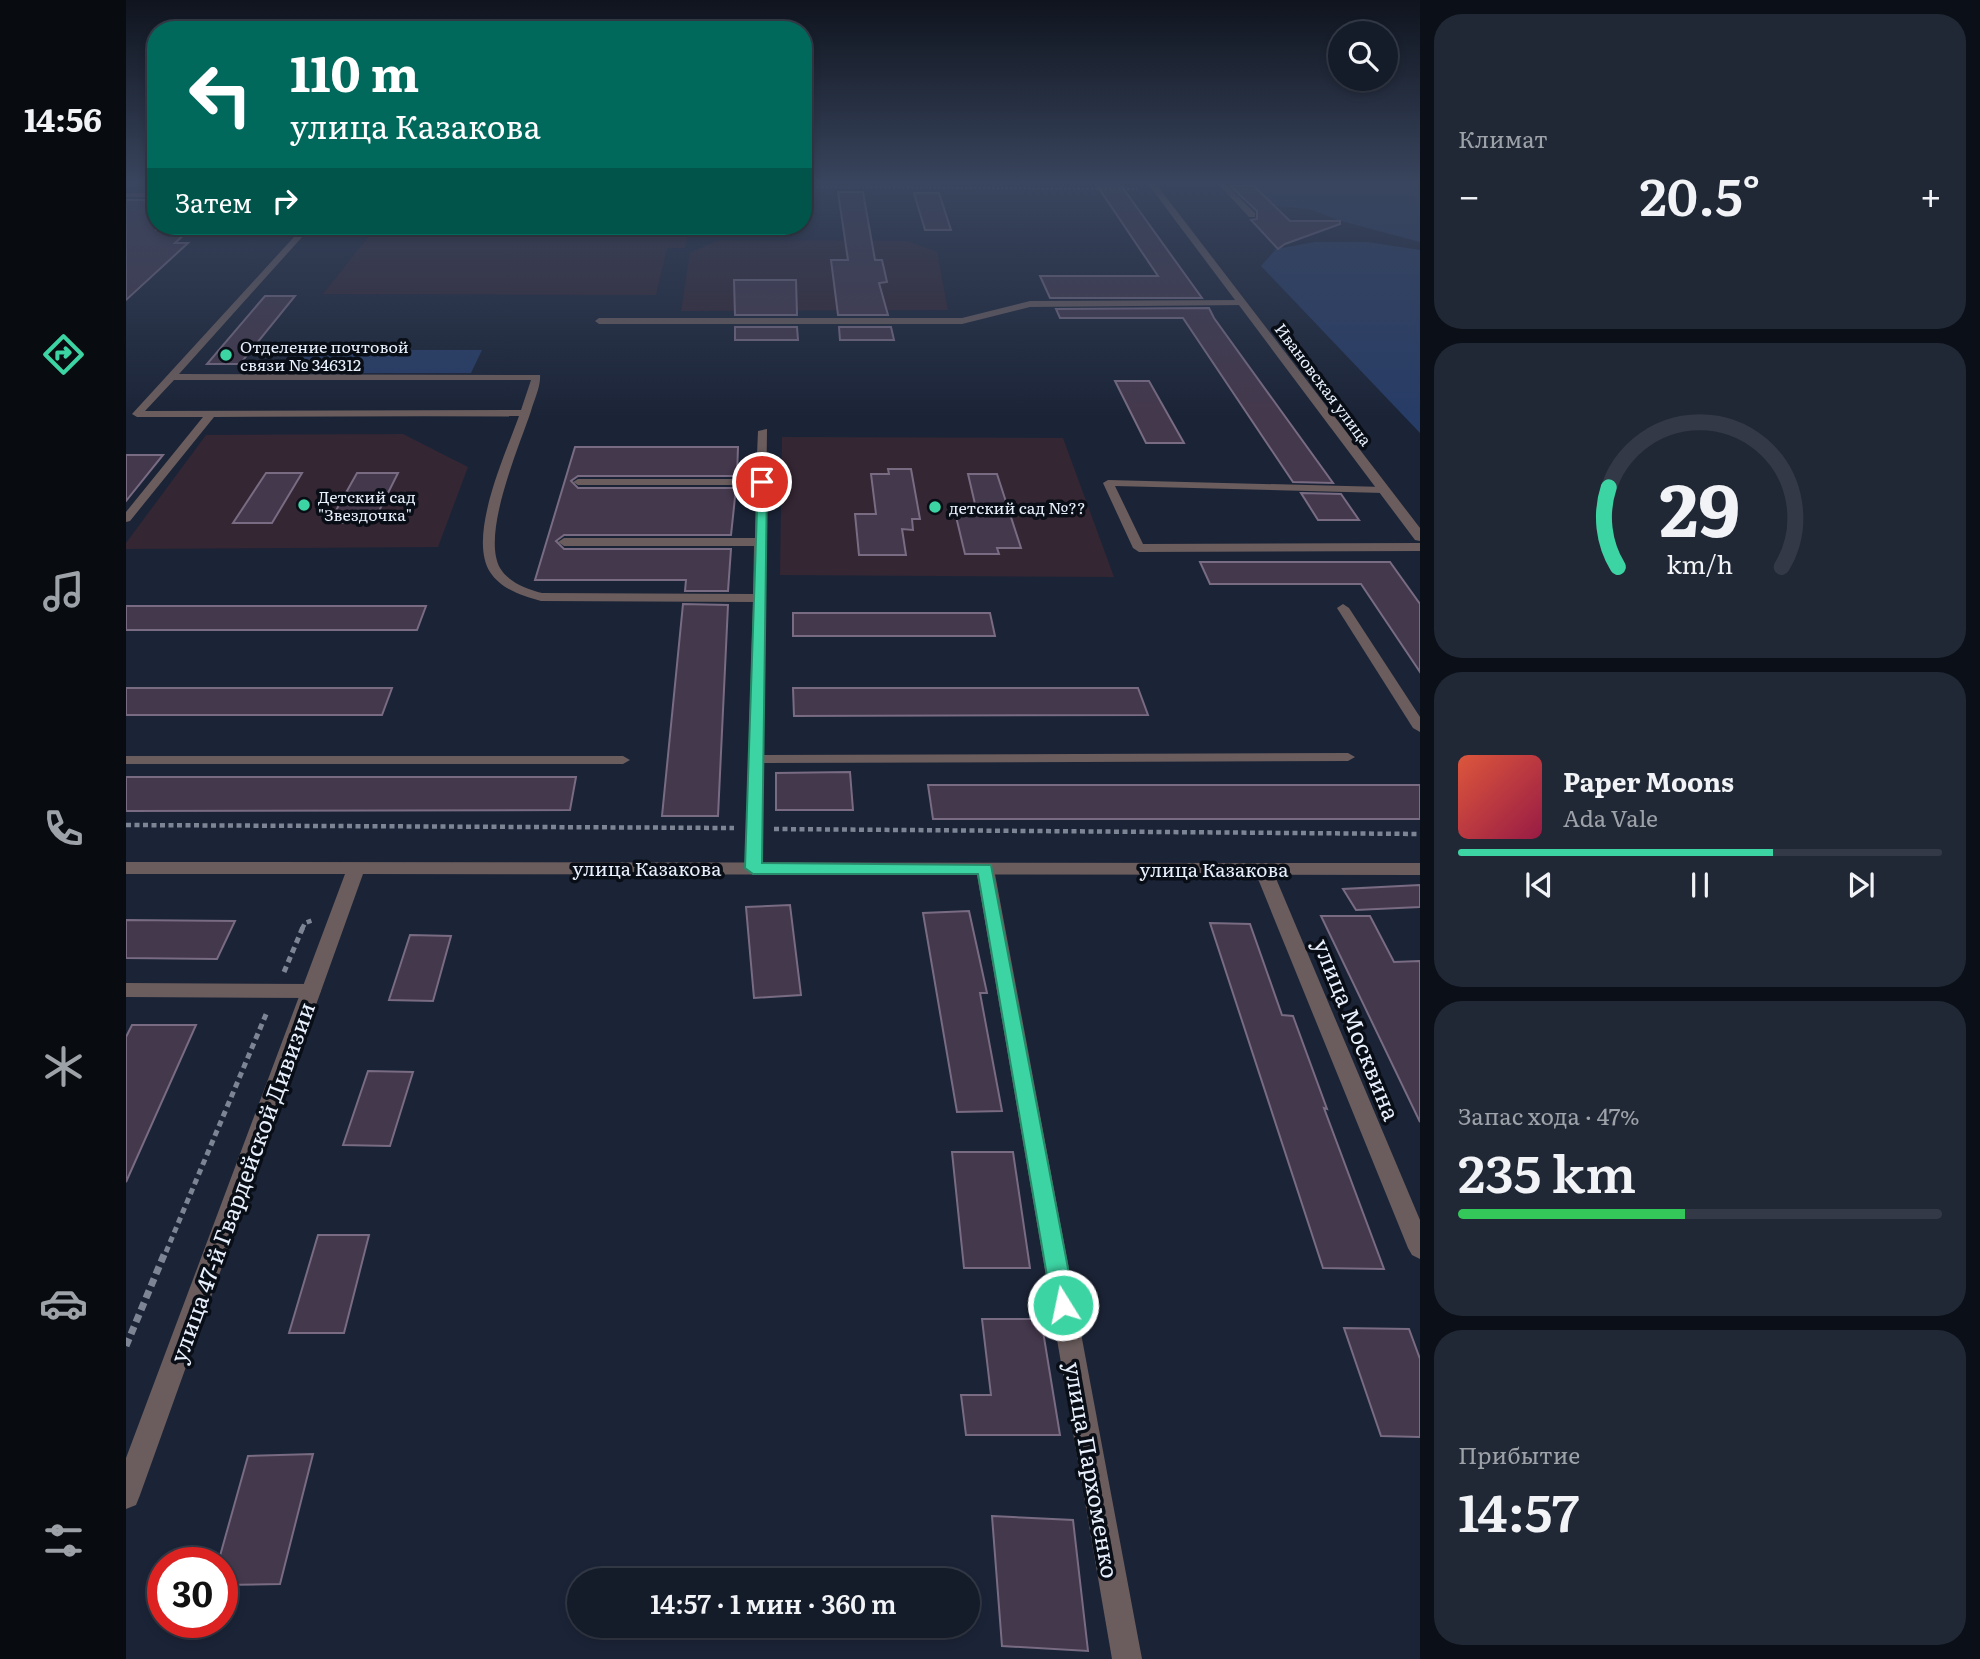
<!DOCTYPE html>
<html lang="ru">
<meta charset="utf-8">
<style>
:root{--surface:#141b29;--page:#212835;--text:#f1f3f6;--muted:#9da1a8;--line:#333946;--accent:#3dd4a3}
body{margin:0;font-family:Literata,serif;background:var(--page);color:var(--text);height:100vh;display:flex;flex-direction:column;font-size:26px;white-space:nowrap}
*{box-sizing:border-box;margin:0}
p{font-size:23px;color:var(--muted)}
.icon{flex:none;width:38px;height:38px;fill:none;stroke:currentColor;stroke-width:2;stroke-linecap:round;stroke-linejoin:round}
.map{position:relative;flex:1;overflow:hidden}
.drawer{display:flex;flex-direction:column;gap:14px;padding:14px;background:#0b0f17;width:560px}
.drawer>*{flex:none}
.banner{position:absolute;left:21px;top:21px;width:665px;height:214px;border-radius:28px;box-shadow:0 4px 10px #0003,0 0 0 2px var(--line);background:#00695c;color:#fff;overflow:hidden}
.buttons{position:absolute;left:1202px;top:21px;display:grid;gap:14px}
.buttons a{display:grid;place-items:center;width:70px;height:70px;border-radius:50%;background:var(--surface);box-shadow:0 4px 10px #0003,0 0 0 2px var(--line);font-size:35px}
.speed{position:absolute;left:21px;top:1547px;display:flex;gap:14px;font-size:35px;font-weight:700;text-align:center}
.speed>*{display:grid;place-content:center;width:91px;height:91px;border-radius:50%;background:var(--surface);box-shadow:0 4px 10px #0003,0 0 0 2px var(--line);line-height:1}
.speed .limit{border:10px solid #d22;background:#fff;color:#111}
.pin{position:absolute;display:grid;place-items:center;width:60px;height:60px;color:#fff;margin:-30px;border:4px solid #fff;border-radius:50%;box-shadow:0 2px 7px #0007}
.me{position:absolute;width:77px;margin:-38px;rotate:350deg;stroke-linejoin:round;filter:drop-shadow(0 0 5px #0008)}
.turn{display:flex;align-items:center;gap:24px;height:147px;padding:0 28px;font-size:32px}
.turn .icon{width:91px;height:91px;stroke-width:2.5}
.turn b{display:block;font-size:49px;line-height:60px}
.then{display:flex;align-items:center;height:66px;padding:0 28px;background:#0003;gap:14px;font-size:26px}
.big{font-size:52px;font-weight:600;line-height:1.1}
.drawer .card{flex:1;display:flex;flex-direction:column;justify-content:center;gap:10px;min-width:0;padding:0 24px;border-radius:28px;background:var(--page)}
.drawer .dial{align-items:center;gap:0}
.dial svg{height:182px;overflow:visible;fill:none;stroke:var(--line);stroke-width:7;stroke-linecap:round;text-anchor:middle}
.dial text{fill:var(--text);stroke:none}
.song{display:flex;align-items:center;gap:21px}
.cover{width:84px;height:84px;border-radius:10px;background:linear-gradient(135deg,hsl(10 70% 55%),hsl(340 70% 35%))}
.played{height:7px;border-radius:4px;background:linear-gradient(90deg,var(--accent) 65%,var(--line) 65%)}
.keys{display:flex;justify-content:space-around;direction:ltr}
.heat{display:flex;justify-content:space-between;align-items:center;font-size:38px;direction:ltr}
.charge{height:10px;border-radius:5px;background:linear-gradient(90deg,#34c759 47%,var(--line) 0)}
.trip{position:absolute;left:441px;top:1568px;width:413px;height:70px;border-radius:35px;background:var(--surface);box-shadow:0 4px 10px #0003,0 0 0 2px var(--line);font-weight:600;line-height:70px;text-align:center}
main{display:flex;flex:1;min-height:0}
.tab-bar{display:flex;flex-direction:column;width:126px;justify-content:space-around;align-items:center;background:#080b10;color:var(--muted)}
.tab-bar .icon{width:49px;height:49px}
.tab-bar .current{color:var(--accent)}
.tab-bar b{font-size:32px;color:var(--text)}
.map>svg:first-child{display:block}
</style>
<main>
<nav class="tab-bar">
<b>14:56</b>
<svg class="icon current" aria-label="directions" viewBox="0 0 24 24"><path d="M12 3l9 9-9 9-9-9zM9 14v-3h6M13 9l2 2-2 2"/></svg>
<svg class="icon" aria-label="music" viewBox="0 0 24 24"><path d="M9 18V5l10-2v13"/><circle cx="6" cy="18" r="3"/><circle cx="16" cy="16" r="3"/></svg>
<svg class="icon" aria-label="phone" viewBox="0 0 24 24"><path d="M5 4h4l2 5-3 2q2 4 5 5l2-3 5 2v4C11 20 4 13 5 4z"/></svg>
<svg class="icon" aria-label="climate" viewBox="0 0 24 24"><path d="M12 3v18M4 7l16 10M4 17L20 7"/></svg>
<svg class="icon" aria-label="car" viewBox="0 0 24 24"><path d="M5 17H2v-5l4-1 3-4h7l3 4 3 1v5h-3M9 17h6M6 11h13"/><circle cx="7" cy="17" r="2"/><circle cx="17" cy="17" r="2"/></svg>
<svg class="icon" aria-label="filters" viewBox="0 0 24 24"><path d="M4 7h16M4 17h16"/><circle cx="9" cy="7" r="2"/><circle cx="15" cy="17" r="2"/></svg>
</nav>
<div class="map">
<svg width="1294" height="1659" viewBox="0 0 1294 1659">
<rect width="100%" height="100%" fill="#1b2437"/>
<g fill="#342633">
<polygon points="251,226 563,226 559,248 541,248 530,295 197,294"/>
<polygon points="593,240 781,241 811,252 822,310 555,311 564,253"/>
<polygon points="277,434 342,467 312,547 0,549 0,543 80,435"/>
<polygon points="656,437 937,438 988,577 654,575"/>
</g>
<g fill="#273c66">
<polygon points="1122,184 1294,185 1294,242 1212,220 1184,209 1141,205"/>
<polygon points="1189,242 1241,242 1294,250 1294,433 1135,266 1150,249"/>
<polygon points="178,350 356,350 345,373 161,373"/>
</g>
<g fill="#44384c" stroke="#786b82" stroke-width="2">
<polygon points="970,184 994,184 1076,298 924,298 914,276 1032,276"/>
<polygon points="1104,186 1128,186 1164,221 1214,221 1214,224 1159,244 1152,249 1125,220 1131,219 1131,211"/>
<polygon points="712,192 737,192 749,260 756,260 761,282 753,283 762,315 712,315 705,260 722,260"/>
<polygon points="788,193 813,193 825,230 799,230"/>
<polygon points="0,200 30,200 30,230 63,230 49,243 62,243 0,300"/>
<polygon points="608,280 670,280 671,315 609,315"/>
<polygon points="139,296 169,296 114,364 81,364"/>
<polygon points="1083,308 1088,318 1207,483 1167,482 1057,318 934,318 930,309"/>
<polygon points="609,327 671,327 672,340 609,340"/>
<polygon points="713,327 765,327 768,340 714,340"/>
<polygon points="989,381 1023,381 1058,443 1020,443"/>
<polygon points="449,447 612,447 611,476 452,476 445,481 452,488 610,488 605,535 438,535 430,541 438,549 605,549 602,591 559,591 560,580 409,580"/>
<polygon points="0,455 37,455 0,501"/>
<polygon points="762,469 785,469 794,519 786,519 787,530 776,529 780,555 733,555 729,514 750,514 745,474 763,474"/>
<polygon points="140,473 176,473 146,523 107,523"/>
<polygon points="231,473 272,473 247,523 203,523"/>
<polygon points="842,474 871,474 895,548 871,548 873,554 839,554 827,504 849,504"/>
<polygon points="1175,493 1215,494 1233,520 1192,520"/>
<polygon points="1074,562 1264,562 1294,604 1294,672 1235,584 1084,584"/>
<polygon points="557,604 602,605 592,816 536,816"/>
<polygon points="0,606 300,606 291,630 0,630"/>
<polygon points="667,613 864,613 869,636 667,636"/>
<polygon points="0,688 266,688 256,715 0,715"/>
<polygon points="667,688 1012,688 1022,715 668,716"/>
<polygon points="724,772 727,810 650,810 650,773"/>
<polygon points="0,777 450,777 444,810 0,811"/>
<polygon points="802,785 1294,785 1294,819 807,819"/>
<polygon points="1294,885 1294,907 1230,910 1217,889"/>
<polygon points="664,905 675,995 628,998 620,907"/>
<polygon points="843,911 861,993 854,993 876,1111 831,1112 797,913"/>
<polygon points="1195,916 1244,916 1268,962 1294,961 1294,1122"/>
<polygon points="0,920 109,921 91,959 0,958"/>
<polygon points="1084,923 1124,924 1156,1015 1167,1016 1201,1109 1198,1108 1258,1269 1197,1268"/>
<polygon points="284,935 325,936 307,1001 263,1000"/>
<polygon points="6,1025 70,1025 0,1182 0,1037"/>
<polygon points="242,1071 287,1072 264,1146 217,1145"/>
<polygon points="826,1152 887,1152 904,1268 838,1268"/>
<polygon points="192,1235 243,1235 218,1333 163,1333"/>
<polygon points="856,1319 915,1319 934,1435 840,1435 835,1395 865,1395"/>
<polygon points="1218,1328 1283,1329 1294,1359 1294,1437 1255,1436"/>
<polygon points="187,1454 154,1584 96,1585 96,1563 92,1563 122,1456"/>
<polygon points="866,1516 947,1520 962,1651 876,1646"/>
</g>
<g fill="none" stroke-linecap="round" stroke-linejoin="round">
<polyline stroke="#7d8595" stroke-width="2" stroke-dasharray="2.5 2" stroke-linecap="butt" points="677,187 1011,189"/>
<g stroke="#7d8595" stroke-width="4.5" stroke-dasharray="5 3.5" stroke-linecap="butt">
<polyline points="0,825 608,828"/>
<polyline points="648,829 1294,834"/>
<polyline points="176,929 179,923 187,920"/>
</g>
<g stroke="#7d8595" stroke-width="5" stroke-dasharray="6 4.5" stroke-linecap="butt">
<polyline points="158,972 177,927"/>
<polyline points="40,1252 141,1012"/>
</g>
<polyline stroke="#7d8595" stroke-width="7" stroke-dasharray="8 5" stroke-linecap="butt" points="0,1346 40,1250"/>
<g fill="#6b5d5d" fill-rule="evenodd">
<polygon points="1092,184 1099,184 1129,213 1129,217 1123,217"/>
<rect x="0" y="193" width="30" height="4"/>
<path d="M178 226H186L53 374 414 375C415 386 408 400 405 411 393 447 355 534 374 568 382 582 401 589 416 593L627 594 628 546H438L432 542 438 538H629L630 485H452L447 482 452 479H630L632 431 641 429 637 755 1222 753 1229 757 1222 761 637 763 635 868 627 873 621 872 619 868 627 602 415 601C396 596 375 589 364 572 341 536 380 453 393 416L88 417 4 521 0 522V512L77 417H11L6 414ZM48 380H405L395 410 19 411Z"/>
<polygon points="1116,300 1119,301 1119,305 904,307 836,324 473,324 469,321 473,318 836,318 904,301"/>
<polygon points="982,480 1258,487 1263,490 1258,493 989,486 1017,544 1294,543 1294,551 1013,552 1007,548 977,483"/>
<polygon points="1217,604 1223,608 1294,717 1294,732 1287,728 1211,608"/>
<polygon points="0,756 497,756 504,760 497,764 0,764"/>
<polygon points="0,983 186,984 192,986 195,991 192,996 186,998 0,997"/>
</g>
<g fill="#6b5d5d" fill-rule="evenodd">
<polygon points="859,863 868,869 1016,1659 986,1659 850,869"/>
<polygon points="1137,863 1146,869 1294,1220 1294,1259 1286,1255 1282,1248 1128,869"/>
</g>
<g fill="#6b5d5d" fill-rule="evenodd">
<polygon points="1022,184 1030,184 1294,528 1294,541 1289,540"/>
<polygon points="0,862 1294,863 1294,875 237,874 14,1495 10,1505 0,1509 0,1458 219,874 0,874"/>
</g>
</g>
<linearGradient id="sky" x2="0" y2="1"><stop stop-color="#0f141e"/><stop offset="0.44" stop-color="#39455e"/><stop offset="1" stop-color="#39455e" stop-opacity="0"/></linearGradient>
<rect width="1294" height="416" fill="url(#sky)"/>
<polygon fill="#3dd4a3" stroke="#288a6a" stroke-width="2" points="632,480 641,482 636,863 865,865 949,1305 945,1312 937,1315 929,1312 926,1305 852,874 627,874 619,868"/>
<g fill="#3dd4a3" stroke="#090e16" stroke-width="2.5">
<circle cx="100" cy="355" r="7"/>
<circle cx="178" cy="505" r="7"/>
<circle cx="809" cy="507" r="7"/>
</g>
<g text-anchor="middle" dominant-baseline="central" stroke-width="7" stroke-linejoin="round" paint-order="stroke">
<g font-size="16" fill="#e9f0fd" stroke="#090e16" text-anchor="start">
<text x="114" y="346">Отделение почтовой<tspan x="114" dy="18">связи № 346312</tspan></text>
<text x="192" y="496">Детский сад<tspan x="192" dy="18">"Звездочка"</tspan></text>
<text x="823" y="507">детский сад №??</text>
</g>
<g font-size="16" fill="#e9f0fd" stroke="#090e16">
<text transform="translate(1198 384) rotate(53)">Ивановская улица</text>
</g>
<g font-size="19" fill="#e9f0fd" stroke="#090e16">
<text x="521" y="868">улица Казакова</text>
<text x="1088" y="869">улица Казакова</text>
</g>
<g font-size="23" fill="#e9f0fd" stroke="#090e16">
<text transform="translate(1232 1029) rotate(68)">улица Москвина</text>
<text transform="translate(115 1182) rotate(-70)">улица 47-й Гвардейской Дивизии</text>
<text transform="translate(967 1470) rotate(80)">улица Пархоменко</text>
</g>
</g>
</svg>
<div class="buttons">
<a><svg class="icon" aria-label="search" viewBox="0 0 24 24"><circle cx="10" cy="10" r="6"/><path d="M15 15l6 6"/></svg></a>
</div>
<div class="speed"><div class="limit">30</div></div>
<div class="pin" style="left:636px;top:482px;background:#d93025"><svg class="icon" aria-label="arrive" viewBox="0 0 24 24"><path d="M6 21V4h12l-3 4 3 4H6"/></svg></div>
<svg class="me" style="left:937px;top:1305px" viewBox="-20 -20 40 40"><circle r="17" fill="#3dd4a3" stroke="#fff" stroke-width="3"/><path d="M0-11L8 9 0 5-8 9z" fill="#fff"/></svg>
<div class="trip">14:57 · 1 мин · 360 m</div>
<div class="banner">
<div class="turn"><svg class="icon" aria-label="left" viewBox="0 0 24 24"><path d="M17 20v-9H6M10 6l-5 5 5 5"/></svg><div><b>110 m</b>улица Казакова</div></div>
<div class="then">Затем<svg class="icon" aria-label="right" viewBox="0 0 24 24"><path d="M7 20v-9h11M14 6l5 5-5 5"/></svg></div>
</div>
</div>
<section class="drawer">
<div class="card"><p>Климат</p>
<div class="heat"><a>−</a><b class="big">20.5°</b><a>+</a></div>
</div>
<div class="card dial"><svg viewBox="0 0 100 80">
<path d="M14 69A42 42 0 1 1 86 69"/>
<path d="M14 69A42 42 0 0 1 10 34" stroke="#3dd4a3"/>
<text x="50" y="56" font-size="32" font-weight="700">29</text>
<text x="50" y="72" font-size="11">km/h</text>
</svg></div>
<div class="card">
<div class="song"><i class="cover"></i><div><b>Paper Moons</b><p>Ada Vale</p></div></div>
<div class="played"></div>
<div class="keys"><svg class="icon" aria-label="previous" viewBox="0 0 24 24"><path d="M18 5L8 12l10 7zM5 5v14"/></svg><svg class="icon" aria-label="pause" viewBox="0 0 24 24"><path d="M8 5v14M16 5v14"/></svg><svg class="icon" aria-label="next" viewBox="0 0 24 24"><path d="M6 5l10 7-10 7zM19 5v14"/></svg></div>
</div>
<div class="card"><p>Запас хода · 47%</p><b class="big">235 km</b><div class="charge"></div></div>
<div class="card"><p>Прибытие</p><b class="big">14:57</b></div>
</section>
</main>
